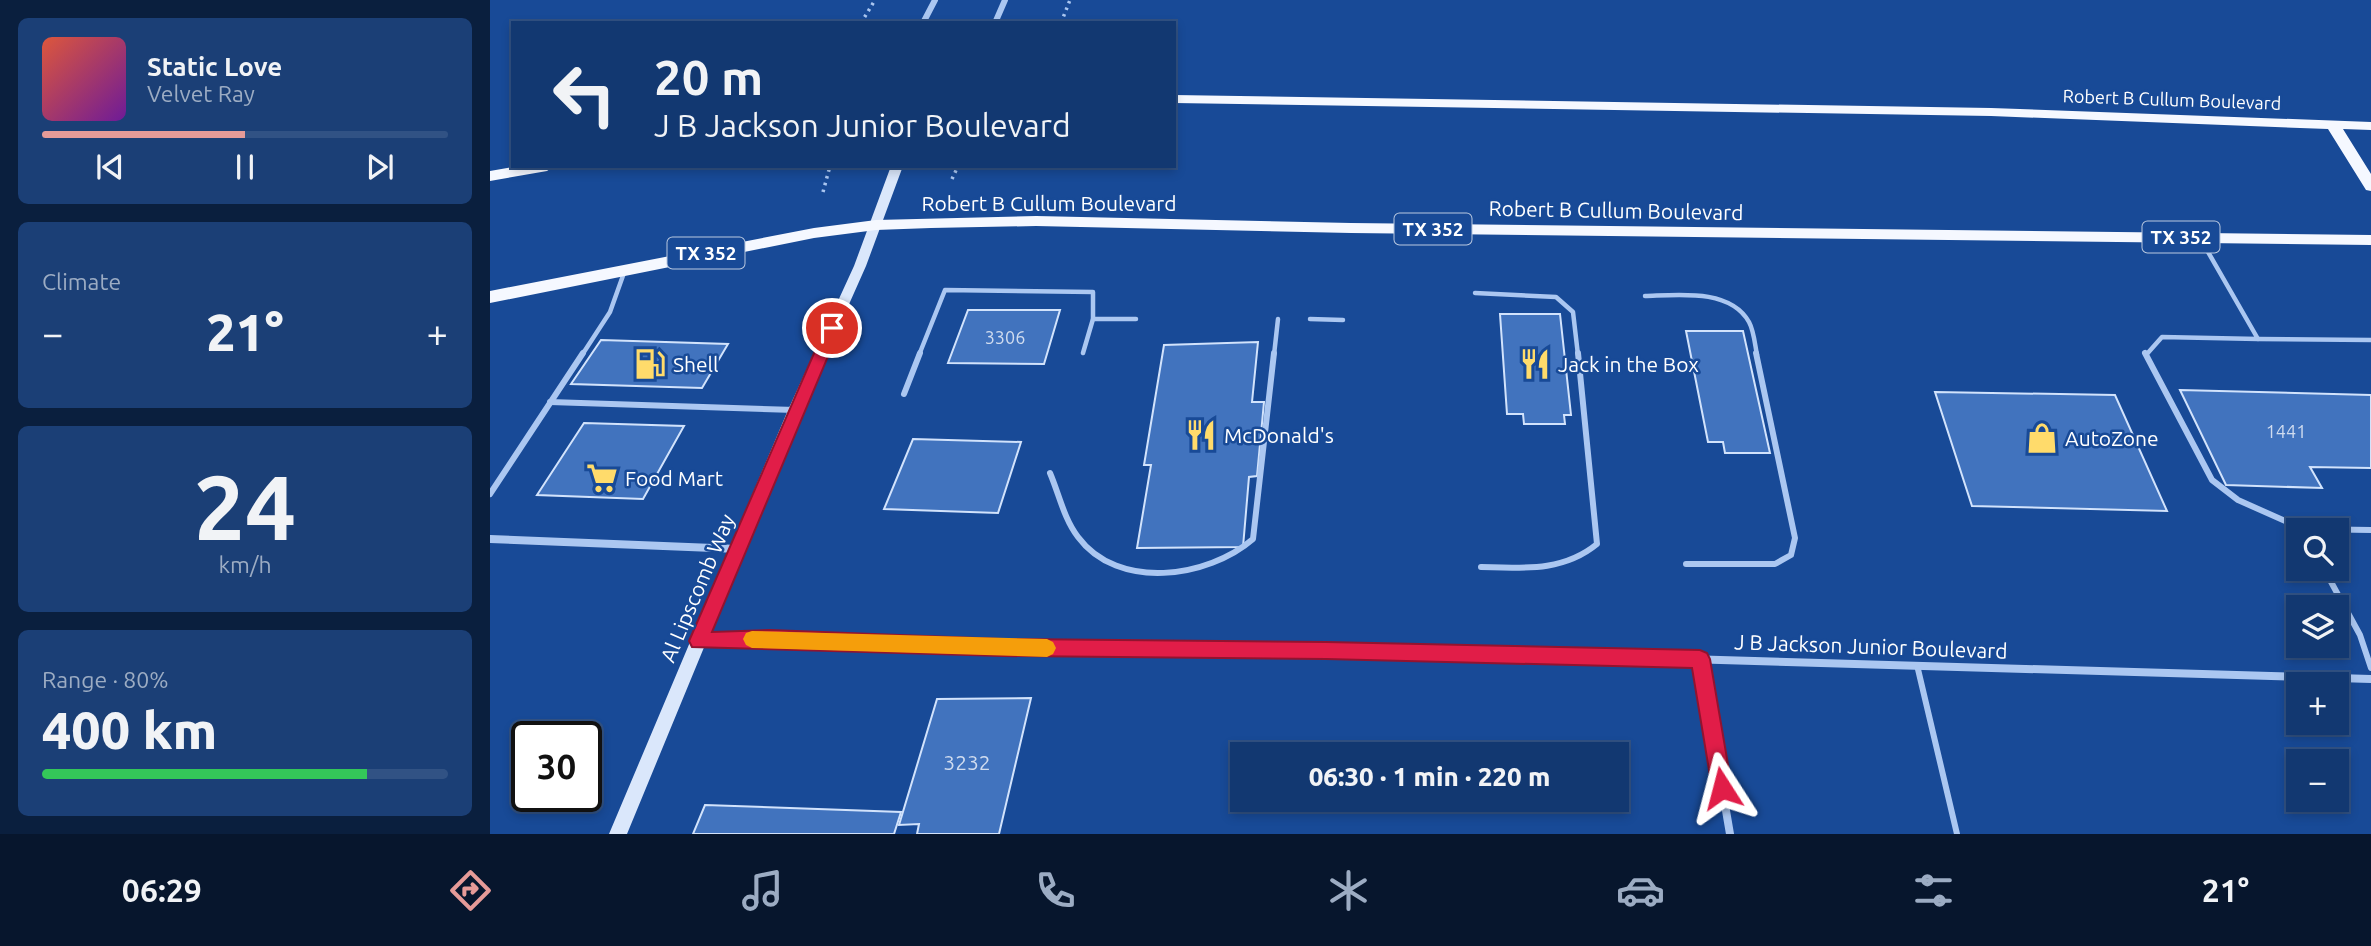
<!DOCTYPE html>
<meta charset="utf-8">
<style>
:root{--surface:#123871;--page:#1b3f76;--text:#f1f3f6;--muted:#9cacc3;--line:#315284;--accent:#e69b98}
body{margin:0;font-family:Ubuntu,sans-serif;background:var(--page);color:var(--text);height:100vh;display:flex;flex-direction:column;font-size:26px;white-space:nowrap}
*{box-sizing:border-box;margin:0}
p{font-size:23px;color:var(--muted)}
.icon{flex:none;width:38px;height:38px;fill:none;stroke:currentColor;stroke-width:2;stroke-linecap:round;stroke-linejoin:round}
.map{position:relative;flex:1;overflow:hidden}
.side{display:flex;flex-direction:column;gap:18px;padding:18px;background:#0a1f3e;width:490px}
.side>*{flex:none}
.guide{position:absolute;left:21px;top:21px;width:665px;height:147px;border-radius:0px;box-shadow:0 4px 10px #0003,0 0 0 2px var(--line);background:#123871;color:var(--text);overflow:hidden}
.controls{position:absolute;left:1796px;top:518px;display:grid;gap:14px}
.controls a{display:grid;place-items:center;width:63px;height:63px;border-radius:0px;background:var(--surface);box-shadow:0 4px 10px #0003,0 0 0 2px var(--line);font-size:35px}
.speed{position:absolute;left:21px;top:721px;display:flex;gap:14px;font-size:35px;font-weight:700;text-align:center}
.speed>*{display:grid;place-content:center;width:91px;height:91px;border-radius:50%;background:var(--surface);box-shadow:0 4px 10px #0003,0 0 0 2px var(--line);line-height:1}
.speed .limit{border:4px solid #111;border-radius:10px;background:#fff;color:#111}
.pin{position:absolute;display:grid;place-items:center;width:60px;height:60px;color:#fff;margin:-30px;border:4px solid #fff;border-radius:50%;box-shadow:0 2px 7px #0007}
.me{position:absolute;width:77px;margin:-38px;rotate:351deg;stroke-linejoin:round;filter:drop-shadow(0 0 5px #0008)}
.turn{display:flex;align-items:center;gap:24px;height:147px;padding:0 28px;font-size:32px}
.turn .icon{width:91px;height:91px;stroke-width:2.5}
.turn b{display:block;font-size:49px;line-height:60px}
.big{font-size:52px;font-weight:800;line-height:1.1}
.side .tile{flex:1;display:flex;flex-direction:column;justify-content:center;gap:10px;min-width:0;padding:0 24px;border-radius:10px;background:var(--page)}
.side .dial{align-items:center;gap:0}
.dial b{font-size:91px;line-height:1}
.song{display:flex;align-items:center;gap:21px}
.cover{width:84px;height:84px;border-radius:10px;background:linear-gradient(135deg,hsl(10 70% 55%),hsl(280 70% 35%))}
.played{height:7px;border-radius:4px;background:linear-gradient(90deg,var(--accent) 50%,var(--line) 50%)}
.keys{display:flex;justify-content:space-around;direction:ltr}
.heat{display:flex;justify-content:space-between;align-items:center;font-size:38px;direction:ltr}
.charge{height:10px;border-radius:5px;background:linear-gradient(90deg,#34c759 80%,var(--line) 0)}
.trip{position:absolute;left:740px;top:742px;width:399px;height:70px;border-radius:0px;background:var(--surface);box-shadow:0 4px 10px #0003,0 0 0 2px var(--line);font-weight:800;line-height:70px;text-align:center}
.tabs{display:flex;height:112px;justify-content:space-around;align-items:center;background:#07162d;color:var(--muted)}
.tabs .icon{width:49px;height:49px}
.tabs .selected{color:var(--accent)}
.tabs b{font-size:32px;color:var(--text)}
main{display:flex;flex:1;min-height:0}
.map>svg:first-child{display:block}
</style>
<main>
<section class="side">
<div class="tile">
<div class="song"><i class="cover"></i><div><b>Static Love</b><p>Velvet Ray</p></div></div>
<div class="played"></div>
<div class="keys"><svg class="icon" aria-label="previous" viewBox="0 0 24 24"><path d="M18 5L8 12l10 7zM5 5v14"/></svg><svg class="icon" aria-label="pause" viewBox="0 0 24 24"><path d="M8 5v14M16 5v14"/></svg><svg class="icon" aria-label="next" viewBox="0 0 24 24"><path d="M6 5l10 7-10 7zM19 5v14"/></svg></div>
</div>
<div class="tile"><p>Climate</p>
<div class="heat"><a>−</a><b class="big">21°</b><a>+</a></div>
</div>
<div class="tile dial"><b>24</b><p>km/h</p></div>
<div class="tile"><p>Range · 80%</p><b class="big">400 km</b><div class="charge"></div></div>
</section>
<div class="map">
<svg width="1881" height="834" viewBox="0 0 1881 834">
<rect width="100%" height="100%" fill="#184a97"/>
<g fill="#4173be" stroke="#d2e3fc" stroke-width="2">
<polygon points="478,310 570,310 554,364 458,363"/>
<polygon points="1010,314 1070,314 1081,415 1074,415 1075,424 1034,424 1033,414 1017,414"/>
<polygon points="1196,331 1253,331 1280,453 1235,453 1233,442 1218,442"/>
<polygon points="111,340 238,344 212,388 81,384"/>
<polygon points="768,342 762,402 774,402 767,476 759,477 753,547 647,548 661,465 654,465 674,345"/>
<polygon points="1690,390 1881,395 1881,468 1820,467 1832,488 1736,485"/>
<polygon points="1445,392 1625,395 1677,511 1482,506"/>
<polygon points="94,423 194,426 153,499 47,495"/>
<polygon points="423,439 531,442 508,513 394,509"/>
<polygon points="541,698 509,834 427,834 429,824 409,825 447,699"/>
<polygon points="215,805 411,812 404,834 203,834"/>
</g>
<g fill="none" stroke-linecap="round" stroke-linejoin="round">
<g stroke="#abc7f1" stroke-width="3.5" stroke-dasharray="2.5 4.5" stroke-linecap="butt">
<polyline points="371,23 385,0"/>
<polyline points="571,23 580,0"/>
<polyline points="462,179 468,166"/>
<polyline points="333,192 340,166"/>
</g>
<g stroke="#abc7f1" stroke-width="4.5">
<polyline points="985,293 1066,297 1083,312 1088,355"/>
<path d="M1155 296C1187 295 1240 288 1259 322 1264 331 1265 345 1267 355"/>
<polyline points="603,319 646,319"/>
<polyline points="820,319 853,320"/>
<polyline points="1768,339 1881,340"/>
<polyline points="92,355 120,312 135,270"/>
<polyline points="429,355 455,290 603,292 603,319 593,353"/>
<polyline points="784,355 788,319"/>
<polyline points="1656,355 1672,337 1768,339 1710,238"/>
</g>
<g stroke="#abc7f1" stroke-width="6">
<polyline points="1655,353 1722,480 1748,500 1813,529 1881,530"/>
<polyline points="414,394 430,353"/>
<polyline points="60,402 305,410"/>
<path d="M560 473C569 494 574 519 588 537 628 591 718 578 763 539L784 353"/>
<polyline points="0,494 93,353"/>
<polyline points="1196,564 1285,564 1301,555 1305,538 1266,353"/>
<path d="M991 567C1033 568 1073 572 1107 544L1088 353"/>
<polyline points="1834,569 1870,635 1881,668"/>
<polyline points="1427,665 1467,834"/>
</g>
<g stroke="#abc7f1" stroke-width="6">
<polyline points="433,23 445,0"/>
<polyline points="505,23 515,0"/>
</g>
<g stroke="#abc7f1" stroke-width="8">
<polyline points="0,539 248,549"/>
<polyline points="209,641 312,640 1094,656 1881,679"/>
<polyline points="1210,659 1240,834"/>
</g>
<polygon fill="#dae7fb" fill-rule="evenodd" points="401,166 413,166 376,266 312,410 137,834 119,834 298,410 364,266"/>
<g fill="#f5f8ff" fill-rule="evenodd">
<polygon points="684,95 1501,108 1881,122 1881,130 1853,129 1881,174 1881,191 1876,190 1838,129 1501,116 684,103"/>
<polygon points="28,166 64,166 57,171 0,181 0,171"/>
<polygon points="546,216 861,223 1881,235 1881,245 861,233 546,226 441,228 386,230 324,238 0,303 0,291 324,228 386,220"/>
</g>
</g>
<polygon fill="#e11d48" stroke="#92132f" stroke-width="2" points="342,323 350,328 222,632 280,630 513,639 836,642 1210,650 1217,653 1220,659 1242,788 1239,795 1232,798 1225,795 1222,788 1202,668 836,659 513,656 202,647 199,641 335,328"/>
<polygon fill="#f59e0b" points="262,631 557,639 563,642 566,648 563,654 557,657 262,648 256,645 253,639 256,633"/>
<defs>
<symbol id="fuel-bare" viewBox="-9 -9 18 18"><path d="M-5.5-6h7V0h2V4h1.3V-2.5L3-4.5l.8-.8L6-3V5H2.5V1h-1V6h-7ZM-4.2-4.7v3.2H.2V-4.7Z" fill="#ffdb6b" stroke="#184a97" stroke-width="2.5" paint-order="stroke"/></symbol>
<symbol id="restaurant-bare" viewBox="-9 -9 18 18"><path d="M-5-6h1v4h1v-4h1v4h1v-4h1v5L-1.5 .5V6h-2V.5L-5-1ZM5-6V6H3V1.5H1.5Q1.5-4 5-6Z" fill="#ffdb6b" stroke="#184a97" stroke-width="2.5" paint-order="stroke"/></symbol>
<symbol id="shop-bare" viewBox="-9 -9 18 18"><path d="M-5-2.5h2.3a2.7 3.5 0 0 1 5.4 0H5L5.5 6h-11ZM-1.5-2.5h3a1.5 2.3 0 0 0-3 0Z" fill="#ffdb6b" stroke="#184a97" stroke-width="2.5" paint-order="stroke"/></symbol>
<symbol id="supermarket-bare" viewBox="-9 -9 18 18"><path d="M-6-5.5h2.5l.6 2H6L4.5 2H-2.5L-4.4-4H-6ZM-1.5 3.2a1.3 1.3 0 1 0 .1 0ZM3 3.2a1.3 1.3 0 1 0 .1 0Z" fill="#ffdb6b" stroke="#184a97" stroke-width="2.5" paint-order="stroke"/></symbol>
</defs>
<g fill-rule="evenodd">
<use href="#fuel-bare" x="138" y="342" width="44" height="44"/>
<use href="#restaurant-bare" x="1023" y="342" width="44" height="44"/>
<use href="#restaurant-bare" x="689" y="413" width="44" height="44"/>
<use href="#shop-bare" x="1530" y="416" width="44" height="44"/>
<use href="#supermarket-bare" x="90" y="456" width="44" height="44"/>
</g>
<g text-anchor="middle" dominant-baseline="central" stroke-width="5" stroke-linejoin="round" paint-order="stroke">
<g font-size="18" fill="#fff" stroke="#184a97">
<text transform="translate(1682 99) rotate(2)">Robert B Cullum Boulevard</text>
</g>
<g font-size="18" fill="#d0dcef">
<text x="515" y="337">3306</text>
<text x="1796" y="431">1441</text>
</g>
<g fill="#184a97" stroke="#bac9e0" stroke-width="2">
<rect x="904.5" y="213.5" width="77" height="31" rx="5"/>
<rect x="1652.5" y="221.5" width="77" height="31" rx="5"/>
<rect x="177.5" y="237.5" width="77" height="31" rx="5"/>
</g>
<g font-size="19" font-weight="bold" fill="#fff">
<text x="943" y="229">TX 352</text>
<text x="1691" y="237">TX 352</text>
<text x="216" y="253">TX 352</text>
</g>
<g font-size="21" fill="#fff" stroke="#184a97">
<text x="559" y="203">Robert B Cullum Boulevard</text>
<text transform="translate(1126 210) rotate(1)">Robert B Cullum Boulevard</text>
<text transform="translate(207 588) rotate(-67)">Al Lipscomb Way</text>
<text transform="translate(1381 646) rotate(2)">J B Jackson Junior Boulevard</text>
</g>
<g font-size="21" fill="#fff" stroke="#184a97" text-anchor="start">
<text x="183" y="364">Shell</text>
<text x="1068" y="364">Jack in the Box</text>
<text x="734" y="435">McDonald's</text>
<text x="1575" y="438">AutoZone</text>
<text x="135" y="478">Food Mart</text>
</g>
<g font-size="21" fill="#d0dcef">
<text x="477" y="762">3232</text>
</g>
</g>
</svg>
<div class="controls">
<a><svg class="icon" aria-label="search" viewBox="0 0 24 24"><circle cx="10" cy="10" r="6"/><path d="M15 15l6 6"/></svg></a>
<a><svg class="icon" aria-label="layers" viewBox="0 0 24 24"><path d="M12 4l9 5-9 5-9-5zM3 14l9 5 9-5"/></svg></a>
<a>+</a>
<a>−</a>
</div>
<div class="speed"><div class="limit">30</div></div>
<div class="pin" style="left:342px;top:328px;background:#d93025"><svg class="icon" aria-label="arrive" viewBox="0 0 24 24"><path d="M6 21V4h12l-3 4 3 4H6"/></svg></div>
<svg class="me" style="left:1232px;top:788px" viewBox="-20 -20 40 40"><path d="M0-17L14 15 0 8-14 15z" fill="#e11d48" stroke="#fff" stroke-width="4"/></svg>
<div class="trip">06:30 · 1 min · 220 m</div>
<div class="guide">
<div class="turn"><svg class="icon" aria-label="left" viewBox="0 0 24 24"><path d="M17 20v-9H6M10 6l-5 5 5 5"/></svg><div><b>20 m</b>J B Jackson Junior Boulevard</div></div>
</div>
</div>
</main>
<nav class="tabs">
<b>06:29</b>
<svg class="icon selected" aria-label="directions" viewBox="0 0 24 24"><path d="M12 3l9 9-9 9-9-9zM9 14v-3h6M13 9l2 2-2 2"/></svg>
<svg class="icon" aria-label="music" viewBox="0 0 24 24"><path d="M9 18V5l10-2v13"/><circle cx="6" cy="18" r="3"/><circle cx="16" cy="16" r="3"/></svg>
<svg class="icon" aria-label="phone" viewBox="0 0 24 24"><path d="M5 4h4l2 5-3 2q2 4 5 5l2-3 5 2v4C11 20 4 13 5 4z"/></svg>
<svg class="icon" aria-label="climate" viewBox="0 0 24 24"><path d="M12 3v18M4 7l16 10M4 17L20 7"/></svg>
<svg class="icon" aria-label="car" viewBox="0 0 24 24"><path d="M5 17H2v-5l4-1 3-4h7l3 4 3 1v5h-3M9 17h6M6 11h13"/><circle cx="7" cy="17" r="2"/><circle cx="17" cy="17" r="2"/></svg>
<svg class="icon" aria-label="filters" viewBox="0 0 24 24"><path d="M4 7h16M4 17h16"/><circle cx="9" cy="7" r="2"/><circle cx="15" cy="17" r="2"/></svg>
<b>21°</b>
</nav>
